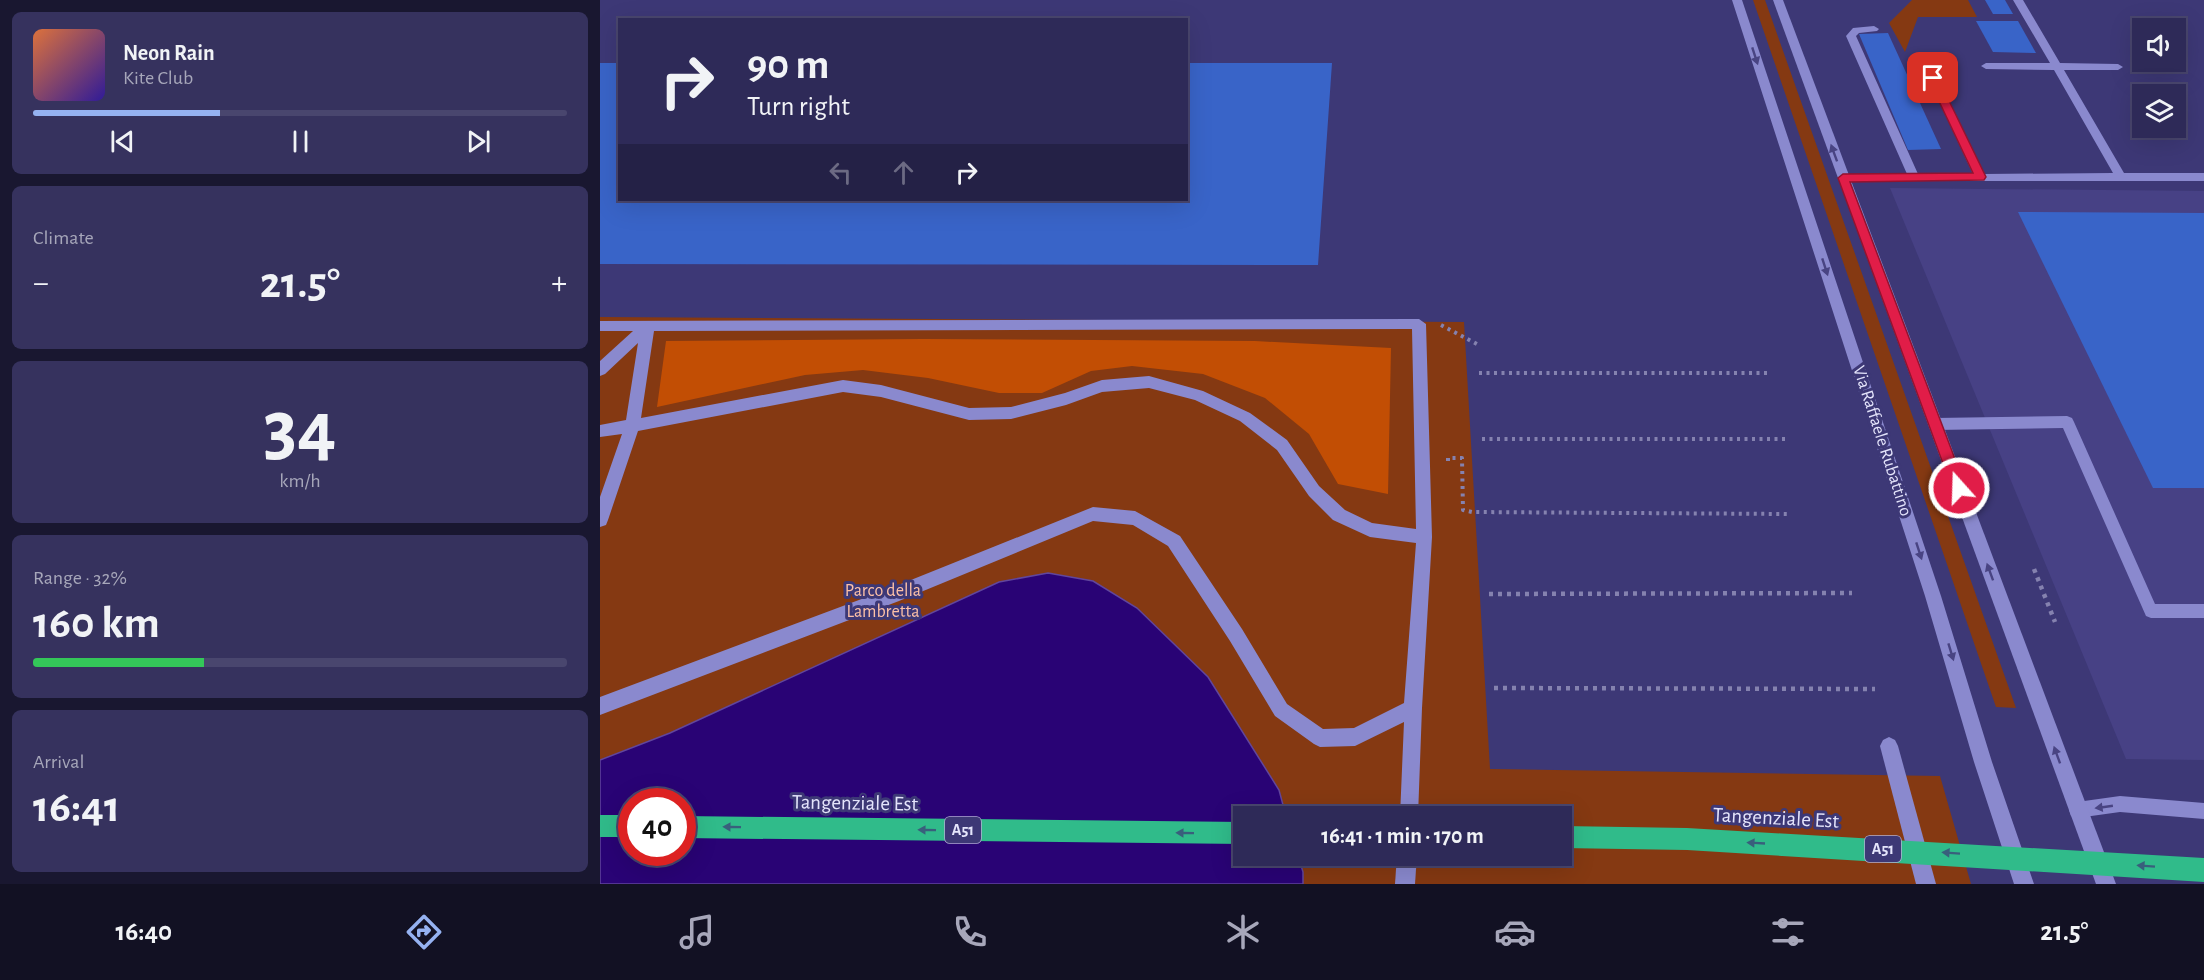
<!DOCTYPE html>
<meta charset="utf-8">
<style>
:root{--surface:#2e2a58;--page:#36325e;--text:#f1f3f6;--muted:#a7a7ba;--line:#49466e;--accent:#95b2f1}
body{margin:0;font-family:"Alegreya Sans",sans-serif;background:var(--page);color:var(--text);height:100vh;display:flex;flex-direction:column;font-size:22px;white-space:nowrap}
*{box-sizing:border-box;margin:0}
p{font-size:20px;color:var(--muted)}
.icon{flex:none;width:33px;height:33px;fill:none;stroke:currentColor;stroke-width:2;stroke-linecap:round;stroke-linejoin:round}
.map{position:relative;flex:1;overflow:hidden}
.drawer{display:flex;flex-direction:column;gap:12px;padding:12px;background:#191730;width:600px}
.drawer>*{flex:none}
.banner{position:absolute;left:18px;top:18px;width:570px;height:183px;border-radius:0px;box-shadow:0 6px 24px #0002,0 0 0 2px var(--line);background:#2e2a58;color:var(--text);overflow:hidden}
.buttons{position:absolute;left:1532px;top:18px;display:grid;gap:12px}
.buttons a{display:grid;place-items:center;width:54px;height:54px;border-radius:0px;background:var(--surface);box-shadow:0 6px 24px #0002,0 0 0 2px var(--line);font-size:30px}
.speed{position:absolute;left:18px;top:788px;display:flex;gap:12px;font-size:30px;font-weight:700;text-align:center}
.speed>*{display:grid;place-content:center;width:78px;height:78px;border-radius:50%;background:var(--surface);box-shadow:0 6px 24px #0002,0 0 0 2px var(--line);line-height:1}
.speed .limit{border:9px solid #d22;background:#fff;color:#111}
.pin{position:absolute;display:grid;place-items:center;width:51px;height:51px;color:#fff;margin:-26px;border-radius:12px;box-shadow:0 3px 9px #0006}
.me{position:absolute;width:66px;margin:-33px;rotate:340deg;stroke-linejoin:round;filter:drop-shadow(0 0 4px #0008)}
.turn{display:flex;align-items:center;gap:21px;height:126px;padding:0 30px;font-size:27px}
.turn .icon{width:78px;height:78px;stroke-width:2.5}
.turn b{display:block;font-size:42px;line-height:51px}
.lanes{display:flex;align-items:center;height:57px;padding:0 30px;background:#0003;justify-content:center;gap:30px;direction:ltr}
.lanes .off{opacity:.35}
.big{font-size:45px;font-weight:700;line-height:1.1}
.drawer .tile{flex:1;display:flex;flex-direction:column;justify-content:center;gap:9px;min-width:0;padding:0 21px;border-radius:9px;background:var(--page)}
.drawer .dial{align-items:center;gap:0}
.dial b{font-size:78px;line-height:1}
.song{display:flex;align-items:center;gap:18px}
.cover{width:72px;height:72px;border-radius:9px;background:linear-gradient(135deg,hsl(20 70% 55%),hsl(250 70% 35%))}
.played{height:6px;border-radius:3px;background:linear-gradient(90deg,var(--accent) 35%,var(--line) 35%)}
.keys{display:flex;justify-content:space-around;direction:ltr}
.heat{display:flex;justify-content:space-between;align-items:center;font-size:33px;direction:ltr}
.charge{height:9px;border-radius:4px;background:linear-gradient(90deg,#34c759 32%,var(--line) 0)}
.trip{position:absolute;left:633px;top:806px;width:339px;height:60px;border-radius:0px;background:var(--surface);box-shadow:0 6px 24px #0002,0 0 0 2px var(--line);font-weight:700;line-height:60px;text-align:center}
.menu{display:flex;height:96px;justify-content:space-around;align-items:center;background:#121123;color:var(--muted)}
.menu .icon{width:42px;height:42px}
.menu .on{color:var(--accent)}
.menu b{font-size:27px;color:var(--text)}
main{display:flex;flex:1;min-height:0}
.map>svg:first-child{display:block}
</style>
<main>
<section class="drawer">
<div class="tile">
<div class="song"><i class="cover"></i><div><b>Neon Rain</b><p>Kite Club</p></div></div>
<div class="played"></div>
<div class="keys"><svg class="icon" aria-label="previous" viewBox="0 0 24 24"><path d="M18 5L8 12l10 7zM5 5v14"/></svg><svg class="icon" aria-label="pause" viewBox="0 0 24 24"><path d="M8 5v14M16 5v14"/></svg><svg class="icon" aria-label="next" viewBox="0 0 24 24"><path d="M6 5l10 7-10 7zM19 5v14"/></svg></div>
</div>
<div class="tile"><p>Climate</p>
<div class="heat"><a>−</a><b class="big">21.5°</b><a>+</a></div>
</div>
<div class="tile dial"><b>34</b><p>km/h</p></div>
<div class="tile"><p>Range · 32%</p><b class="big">160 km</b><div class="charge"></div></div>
<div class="tile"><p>Arrival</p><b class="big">16:41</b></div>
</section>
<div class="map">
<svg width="1604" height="884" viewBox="0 0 1604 884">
<rect width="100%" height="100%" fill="#3d3876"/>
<polygon fill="#474185" points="1290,188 1604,191 1604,760 1526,759"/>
<g fill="#853912" fill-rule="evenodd">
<polygon points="1153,0 1165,0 1416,708 1396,707"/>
<polygon points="1312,0 1368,0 1377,17 1318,17 1305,52 1289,23"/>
<path d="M0 317 864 322 890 769 1340 776 1371 884H0ZM32 801H82V852H32ZM644 816H962V855H644Z"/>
</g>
<polygon fill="#c24e04" points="323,339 655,341 791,348 788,494 738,484 709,434 665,398 603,374 532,366 491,371 442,393 399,393 328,378 263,370 205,375 57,407 66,341"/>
<path fill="#290375" stroke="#61469d" stroke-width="1.5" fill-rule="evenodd" d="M448 573 493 581 537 608 608 677 679 790 686 816H644V855H698L703 872V884H0V760L70 733 399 582ZM32 801H82V852H32Z"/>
<g fill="#3964c8">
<polygon points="1385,0 1405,0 1413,14 1393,14"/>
<polygon points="1376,21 1418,21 1436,53 1393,52"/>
<polygon points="1288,33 1341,149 1308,150 1259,34"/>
<polygon points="0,63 20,63 20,200 586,200 586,63 732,63 718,265 0,264"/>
<polygon points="1418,212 1604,213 1604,488 1553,488"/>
</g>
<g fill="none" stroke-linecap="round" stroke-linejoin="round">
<g stroke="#8582af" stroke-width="4" stroke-dasharray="3 4.5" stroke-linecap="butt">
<polyline points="841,325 877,344"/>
<polyline points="879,373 1167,373"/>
<polyline points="882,439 1186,439"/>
<polyline points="848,461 848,458 862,458 863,510 872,512 1188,514"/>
</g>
<g stroke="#8582af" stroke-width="4.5" stroke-dasharray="4 5" stroke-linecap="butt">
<polyline points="1434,569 1455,622"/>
<polyline points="889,594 1252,593"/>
<polyline points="894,688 1275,689"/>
</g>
<g fill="#8a89ce" fill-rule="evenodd">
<polygon points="1413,0 1423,0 1460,63 1518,64 1523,67 1518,70 1464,70 1524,173 1604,173 1604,181 1239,181 1239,175 1243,174 1307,174 1246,36 1253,28 1274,26 1279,29 1277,31 1259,33 1256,36 1318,174 1373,174 1319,58 1324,55 1329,58 1384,174 1513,173 1454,70 1386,69 1381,66 1386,63 1450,63"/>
<polygon points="1467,416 1472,418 1474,422 1555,604 1604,604 1604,618 1551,618 1546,616 1463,428 1335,430 1330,428 1328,424 1330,420 1335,418"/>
<polygon points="1520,796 1604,803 1604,819 1520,812 1477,818 1471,816 1469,810 1471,804 1477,802"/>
</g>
<g fill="#8a89ce" fill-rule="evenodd">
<path d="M819 319 826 324 832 537 822 708 818 816H800L804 722 755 746 720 747 714 744 675 716 630 641 568 546 533 525 493 521 299 601 0 715V697L291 588 493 507 535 511 580 536 642 629 687 704 723 729 754 728 804 703 816 543 770 537 733 520 709 496 677 450 640 421 595 400 549 388 502 392 466 405 411 419 369 420 281 397 243 392 38 431 8 520 6 525 0 527V497L22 434 0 437V425L26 420 38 343 5 374 0 376V361L33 331H0V321ZM812 329 816 529 772 523 745 510 719 486 687 440 650 413 603 391 549 376 502 380 465 393 411 407 369 408 281 385 243 380 41 418 54 331Z"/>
<polygon points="1289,737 1295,740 1298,746 1336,884 1316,884 1280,746 1283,740"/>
<polygon points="797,855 817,855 815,884 795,884"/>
</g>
<g fill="#8a89ce" fill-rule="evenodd">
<polygon points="1132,0 1142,0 1341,596 1392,762 1434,884 1414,884 1374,762 1325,596"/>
<polygon points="1173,0 1183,0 1516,884 1496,884"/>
</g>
<g fill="#30bb8a" fill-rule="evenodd">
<rect x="0" y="815" width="32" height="22"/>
<polygon points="82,816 644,822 644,844 82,838"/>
<polygon points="962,826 1087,828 1604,858 1604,882 1087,850 962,848"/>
</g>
</g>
<defs><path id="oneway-solid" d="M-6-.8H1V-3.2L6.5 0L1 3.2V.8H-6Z" transform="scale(1.5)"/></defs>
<g fill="#494483">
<use href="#oneway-solid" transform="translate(1155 56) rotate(72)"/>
<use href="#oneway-solid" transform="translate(1234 153) rotate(-110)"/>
<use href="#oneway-solid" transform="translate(1225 267) rotate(72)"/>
<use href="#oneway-solid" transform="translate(1319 551) rotate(72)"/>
<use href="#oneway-solid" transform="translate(1390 572) rotate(-110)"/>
<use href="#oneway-solid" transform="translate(1351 652) rotate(73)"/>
<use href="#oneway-solid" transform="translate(1457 755) rotate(-110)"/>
<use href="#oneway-solid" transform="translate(1504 807) rotate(172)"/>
</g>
<g fill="#395f7c">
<use href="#oneway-solid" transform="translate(132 827) rotate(-179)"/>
<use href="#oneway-solid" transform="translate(327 830) rotate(-179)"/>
<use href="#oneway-solid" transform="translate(585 833) rotate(-179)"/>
<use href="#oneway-solid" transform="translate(1156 843) rotate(-177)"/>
<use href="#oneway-solid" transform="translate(1351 853) rotate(-176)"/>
<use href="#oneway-solid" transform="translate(1546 866) rotate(-176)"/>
</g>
<polygon fill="#e11d48" stroke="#92132f" stroke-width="1.5" points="1333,75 1338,78 1386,177 1384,180 1250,182 1366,488 1364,493 1359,494 1354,493 1352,488 1238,178 1243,174 1373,173 1328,78"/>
<g text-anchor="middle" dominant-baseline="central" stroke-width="6" stroke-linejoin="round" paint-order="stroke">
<g fill="#3d3876" stroke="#b2b0d3" stroke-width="1.5">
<rect x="345" y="817" width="36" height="26" rx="4.5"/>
<rect x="1265" y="836" width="36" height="26" rx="4.5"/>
</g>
<g font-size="16" font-weight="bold" fill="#e4e4fb">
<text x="363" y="830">A51</text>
<text x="1283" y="849">A51</text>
</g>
<g font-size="18" fill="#e4e4fb" stroke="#3d3876">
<text transform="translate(1282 441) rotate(72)">Via Raffaele Rubattino</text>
</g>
<g font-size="18" fill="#fdc1a7" stroke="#3d3876">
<text x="283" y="591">Parco della<tspan x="283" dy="21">Lambretta</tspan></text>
</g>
<g font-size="21" fill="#e4e4fb" stroke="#3d3876">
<text transform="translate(255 803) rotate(1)">Tangenziale Est</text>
<text transform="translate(1176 818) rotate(3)">Tangenziale Est</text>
</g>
</g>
</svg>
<div class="buttons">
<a><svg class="icon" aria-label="sound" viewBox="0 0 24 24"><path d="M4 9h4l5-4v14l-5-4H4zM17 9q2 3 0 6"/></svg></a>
<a><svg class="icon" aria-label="layers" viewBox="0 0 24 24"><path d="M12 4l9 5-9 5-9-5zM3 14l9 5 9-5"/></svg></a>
</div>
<div class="speed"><div class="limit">40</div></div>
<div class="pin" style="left:1333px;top:78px;background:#d93025"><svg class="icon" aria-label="arrive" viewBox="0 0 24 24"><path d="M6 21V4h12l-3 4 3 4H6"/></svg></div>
<svg class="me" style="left:1359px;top:488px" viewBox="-20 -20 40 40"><circle r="17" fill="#e11d48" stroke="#fff" stroke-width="3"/><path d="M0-11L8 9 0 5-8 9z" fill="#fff"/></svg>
<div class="trip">16:41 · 1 min · 170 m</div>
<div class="banner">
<div class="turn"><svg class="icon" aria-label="right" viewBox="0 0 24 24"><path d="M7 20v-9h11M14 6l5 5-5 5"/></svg><div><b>90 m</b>Turn right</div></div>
<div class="lanes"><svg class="icon off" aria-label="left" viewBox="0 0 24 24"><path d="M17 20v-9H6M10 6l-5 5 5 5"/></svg><svg class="icon off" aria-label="ahead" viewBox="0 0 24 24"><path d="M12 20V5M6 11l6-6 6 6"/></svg><svg class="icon" aria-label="right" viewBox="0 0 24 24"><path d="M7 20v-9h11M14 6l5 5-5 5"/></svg></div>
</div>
</div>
</main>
<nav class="menu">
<b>16:40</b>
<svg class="icon on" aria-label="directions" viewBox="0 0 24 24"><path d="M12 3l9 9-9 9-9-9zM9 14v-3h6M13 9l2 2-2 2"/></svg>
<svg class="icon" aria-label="music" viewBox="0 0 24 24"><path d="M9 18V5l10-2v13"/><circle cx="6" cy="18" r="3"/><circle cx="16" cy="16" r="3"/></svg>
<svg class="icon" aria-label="phone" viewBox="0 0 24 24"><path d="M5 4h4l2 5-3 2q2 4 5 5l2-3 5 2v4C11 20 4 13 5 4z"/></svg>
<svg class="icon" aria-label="climate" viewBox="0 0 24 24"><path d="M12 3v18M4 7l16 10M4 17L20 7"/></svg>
<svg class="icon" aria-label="car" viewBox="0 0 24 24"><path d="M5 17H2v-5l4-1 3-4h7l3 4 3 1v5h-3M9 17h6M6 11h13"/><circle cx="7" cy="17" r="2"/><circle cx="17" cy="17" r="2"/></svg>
<svg class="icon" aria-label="filters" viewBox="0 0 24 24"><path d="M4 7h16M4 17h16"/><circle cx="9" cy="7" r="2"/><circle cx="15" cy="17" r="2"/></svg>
<b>21.5°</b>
</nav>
